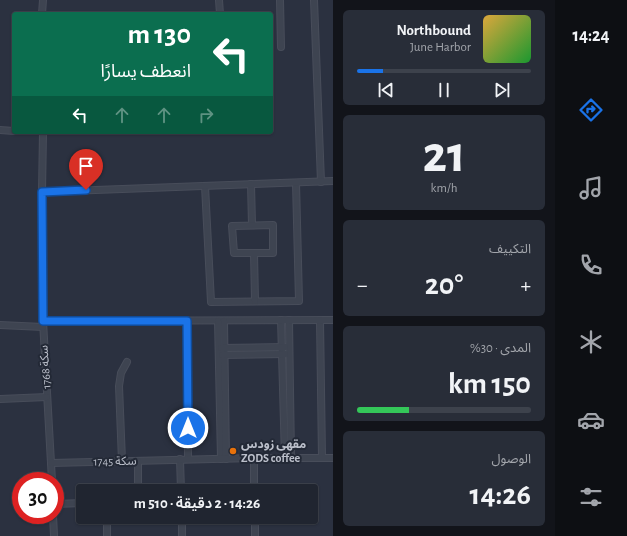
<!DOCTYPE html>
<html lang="ar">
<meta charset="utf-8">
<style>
:root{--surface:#202530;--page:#282d38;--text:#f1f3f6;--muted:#a2a5ab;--line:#3d424c;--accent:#1a73e8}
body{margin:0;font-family:"Alegreya Sans","Noto Sans Arabic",sans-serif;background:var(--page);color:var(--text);direction:rtl;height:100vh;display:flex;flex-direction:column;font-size:15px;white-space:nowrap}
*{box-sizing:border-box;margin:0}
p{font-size:13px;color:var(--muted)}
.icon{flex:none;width:22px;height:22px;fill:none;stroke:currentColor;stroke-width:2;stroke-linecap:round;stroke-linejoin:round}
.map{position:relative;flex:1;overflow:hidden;direction:ltr}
.drawer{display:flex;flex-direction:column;gap:10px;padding:10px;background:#12141a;width:222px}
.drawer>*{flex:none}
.banner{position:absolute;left:12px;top:12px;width:261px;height:122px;border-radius:4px;box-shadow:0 1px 3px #0004,0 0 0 1px var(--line);direction:rtl;background:#0b6e4f;color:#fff;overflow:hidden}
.speed{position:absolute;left:12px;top:472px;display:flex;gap:8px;font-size:20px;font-weight:700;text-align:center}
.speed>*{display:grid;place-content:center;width:52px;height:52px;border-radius:50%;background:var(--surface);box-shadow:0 1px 3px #0004,0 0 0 1px var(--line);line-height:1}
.speed .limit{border:6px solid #d22;background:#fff;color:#111}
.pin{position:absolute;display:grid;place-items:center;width:34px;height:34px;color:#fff;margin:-41px -17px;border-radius:50% 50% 50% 0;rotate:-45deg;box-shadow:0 0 4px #0007}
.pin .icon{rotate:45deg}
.me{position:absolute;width:44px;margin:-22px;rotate:0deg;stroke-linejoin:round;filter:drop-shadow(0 0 3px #0008)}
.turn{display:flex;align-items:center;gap:14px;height:84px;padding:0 16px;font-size:18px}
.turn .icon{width:52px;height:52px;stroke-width:2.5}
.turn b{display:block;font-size:28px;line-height:34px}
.lanes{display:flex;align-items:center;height:38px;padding:0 16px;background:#0003;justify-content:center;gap:20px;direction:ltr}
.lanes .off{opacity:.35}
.big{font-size:30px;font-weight:600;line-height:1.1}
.drawer .widget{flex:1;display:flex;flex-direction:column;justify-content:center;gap:6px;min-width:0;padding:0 14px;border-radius:6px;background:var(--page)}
.drawer .dial{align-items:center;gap:0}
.dial b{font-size:52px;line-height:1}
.song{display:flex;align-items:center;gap:12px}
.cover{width:48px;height:48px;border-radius:6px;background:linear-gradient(135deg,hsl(40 70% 55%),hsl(130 70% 35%))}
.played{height:4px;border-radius:2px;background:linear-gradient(90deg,var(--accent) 15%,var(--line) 15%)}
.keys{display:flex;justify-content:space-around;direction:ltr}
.heat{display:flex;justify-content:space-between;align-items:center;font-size:22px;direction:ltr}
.charge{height:6px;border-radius:3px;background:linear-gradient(90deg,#34c759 30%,var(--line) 0)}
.trip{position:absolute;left:76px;top:484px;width:242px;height:40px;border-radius:4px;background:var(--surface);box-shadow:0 1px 3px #0004,0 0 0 1px var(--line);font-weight:600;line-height:40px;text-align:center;direction:rtl}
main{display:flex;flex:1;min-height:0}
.tab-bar{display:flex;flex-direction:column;width:72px;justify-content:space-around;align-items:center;background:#0d0f13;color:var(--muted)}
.tab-bar .icon{width:28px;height:28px}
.tab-bar .on{color:var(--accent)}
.tab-bar b{font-size:18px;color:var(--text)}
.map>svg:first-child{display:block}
</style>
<main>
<nav class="tab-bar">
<b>14:24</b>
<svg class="icon on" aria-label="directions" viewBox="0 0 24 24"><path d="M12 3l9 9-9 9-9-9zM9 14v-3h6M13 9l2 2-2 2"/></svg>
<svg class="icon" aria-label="music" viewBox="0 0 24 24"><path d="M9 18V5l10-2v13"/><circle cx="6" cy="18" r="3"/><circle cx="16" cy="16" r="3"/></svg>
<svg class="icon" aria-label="phone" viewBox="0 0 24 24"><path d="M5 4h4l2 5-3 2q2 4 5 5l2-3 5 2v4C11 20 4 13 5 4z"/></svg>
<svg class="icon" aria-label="climate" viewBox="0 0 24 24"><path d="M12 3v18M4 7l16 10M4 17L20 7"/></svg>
<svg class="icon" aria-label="car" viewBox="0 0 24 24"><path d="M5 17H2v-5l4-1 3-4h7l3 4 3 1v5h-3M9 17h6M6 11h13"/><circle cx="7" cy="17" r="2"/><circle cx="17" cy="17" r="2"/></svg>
<svg class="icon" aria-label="filters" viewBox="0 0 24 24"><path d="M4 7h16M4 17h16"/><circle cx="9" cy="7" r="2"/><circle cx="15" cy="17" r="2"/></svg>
</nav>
<section class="drawer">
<div class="widget">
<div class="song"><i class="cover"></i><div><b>Northbound</b><p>June Harbor</p></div></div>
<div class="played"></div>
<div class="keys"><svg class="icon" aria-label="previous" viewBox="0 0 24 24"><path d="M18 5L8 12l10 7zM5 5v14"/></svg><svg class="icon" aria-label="pause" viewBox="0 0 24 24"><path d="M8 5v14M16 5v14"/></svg><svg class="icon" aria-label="next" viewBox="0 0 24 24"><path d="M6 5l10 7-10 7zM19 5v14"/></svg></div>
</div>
<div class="widget dial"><b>21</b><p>km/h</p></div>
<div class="widget"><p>التكييف</p>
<div class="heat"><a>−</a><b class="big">20°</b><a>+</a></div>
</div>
<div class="widget"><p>المدى · 30%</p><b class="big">150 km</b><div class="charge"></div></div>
<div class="widget"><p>الوصول</p><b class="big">14:26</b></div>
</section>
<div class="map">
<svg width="333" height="536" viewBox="0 0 333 536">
<rect width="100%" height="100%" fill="#2b3140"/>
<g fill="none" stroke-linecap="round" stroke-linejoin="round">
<defs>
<g id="minor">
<polyline points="219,0 220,14"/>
<polyline points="280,0 281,47"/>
<polyline points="314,0 321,182"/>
<polyline points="42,14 43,0"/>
<polyline points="0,130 14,131"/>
<polyline points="43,132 42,192 43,321 52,481"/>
<polyline points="251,184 252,225"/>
<polyline points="205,186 211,302 299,301 296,183"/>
<polyline points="42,192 333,181"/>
<polyline points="254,253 273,253 273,225 232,226 234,253 254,253 255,301"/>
<polyline points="281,320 285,458"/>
<polyline points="289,320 291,458"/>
<polyline points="320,320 322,458"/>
<polyline points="43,321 333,320"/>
<polyline points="187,321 188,459"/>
<polyline points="218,321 221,459"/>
<polyline points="224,321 226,459"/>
<polyline points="0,325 43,327"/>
<polyline points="221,348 285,347"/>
<polyline points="222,355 285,354"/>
<polyline points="0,399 47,397"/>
<polyline points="254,458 254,491"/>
<polyline points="180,459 181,491"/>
<polyline points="122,461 119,386 121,373 127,362"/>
<polyline points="51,463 254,458 333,458"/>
<polyline points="138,491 138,461"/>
<polyline points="55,504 83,503"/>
<polyline points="53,515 54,536"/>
<polyline points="182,517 182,536"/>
<polyline points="255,517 255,536"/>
<polyline points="107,536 107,517"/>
</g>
</defs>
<use href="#minor" stroke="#484d5a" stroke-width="8"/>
<use href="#minor" stroke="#3e4451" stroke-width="6"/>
</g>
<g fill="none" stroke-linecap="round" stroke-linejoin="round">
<defs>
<polyline id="route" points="86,190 42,192 43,321 187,321 188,428"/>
</defs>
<use href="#route" stroke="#114b97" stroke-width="10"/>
<use href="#route" stroke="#1a73e8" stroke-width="7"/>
</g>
<circle fill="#e8710a" stroke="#232936" stroke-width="1.5" cx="233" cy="451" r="4"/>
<g text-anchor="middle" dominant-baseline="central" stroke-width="4" stroke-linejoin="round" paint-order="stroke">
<g font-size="12" fill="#bbbfca" stroke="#232936">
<text transform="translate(45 367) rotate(-94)">سكة 1768</text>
<text transform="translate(115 461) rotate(-1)">سكة 1745</text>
</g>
<g font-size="12" font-weight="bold" fill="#bbbfca" stroke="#232936" text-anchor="start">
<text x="241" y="444">مقهى زودس<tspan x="241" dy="14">ZODS coffee</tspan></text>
</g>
</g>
</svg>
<div class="speed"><div class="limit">30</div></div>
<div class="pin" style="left:86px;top:190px;background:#d93025"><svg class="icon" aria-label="arrive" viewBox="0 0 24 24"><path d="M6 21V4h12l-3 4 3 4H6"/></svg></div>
<svg class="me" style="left:188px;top:428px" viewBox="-20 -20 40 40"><circle r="17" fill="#1a73e8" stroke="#fff" stroke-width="3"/><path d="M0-11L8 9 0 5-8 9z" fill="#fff"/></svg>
<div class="trip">14:26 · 2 دقيقة · 510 m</div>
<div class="banner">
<div class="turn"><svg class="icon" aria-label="left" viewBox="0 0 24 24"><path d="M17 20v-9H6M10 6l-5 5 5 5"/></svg><div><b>130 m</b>انعطف يسارًا</div></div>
<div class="lanes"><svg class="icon" aria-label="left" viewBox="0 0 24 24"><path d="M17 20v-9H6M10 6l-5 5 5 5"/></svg><svg class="icon off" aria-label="ahead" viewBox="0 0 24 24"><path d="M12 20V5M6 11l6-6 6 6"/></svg><svg class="icon off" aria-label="ahead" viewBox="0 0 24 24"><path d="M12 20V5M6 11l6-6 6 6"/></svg><svg class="icon off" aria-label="right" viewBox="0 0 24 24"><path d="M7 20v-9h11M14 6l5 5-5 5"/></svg></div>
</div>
</div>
</main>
